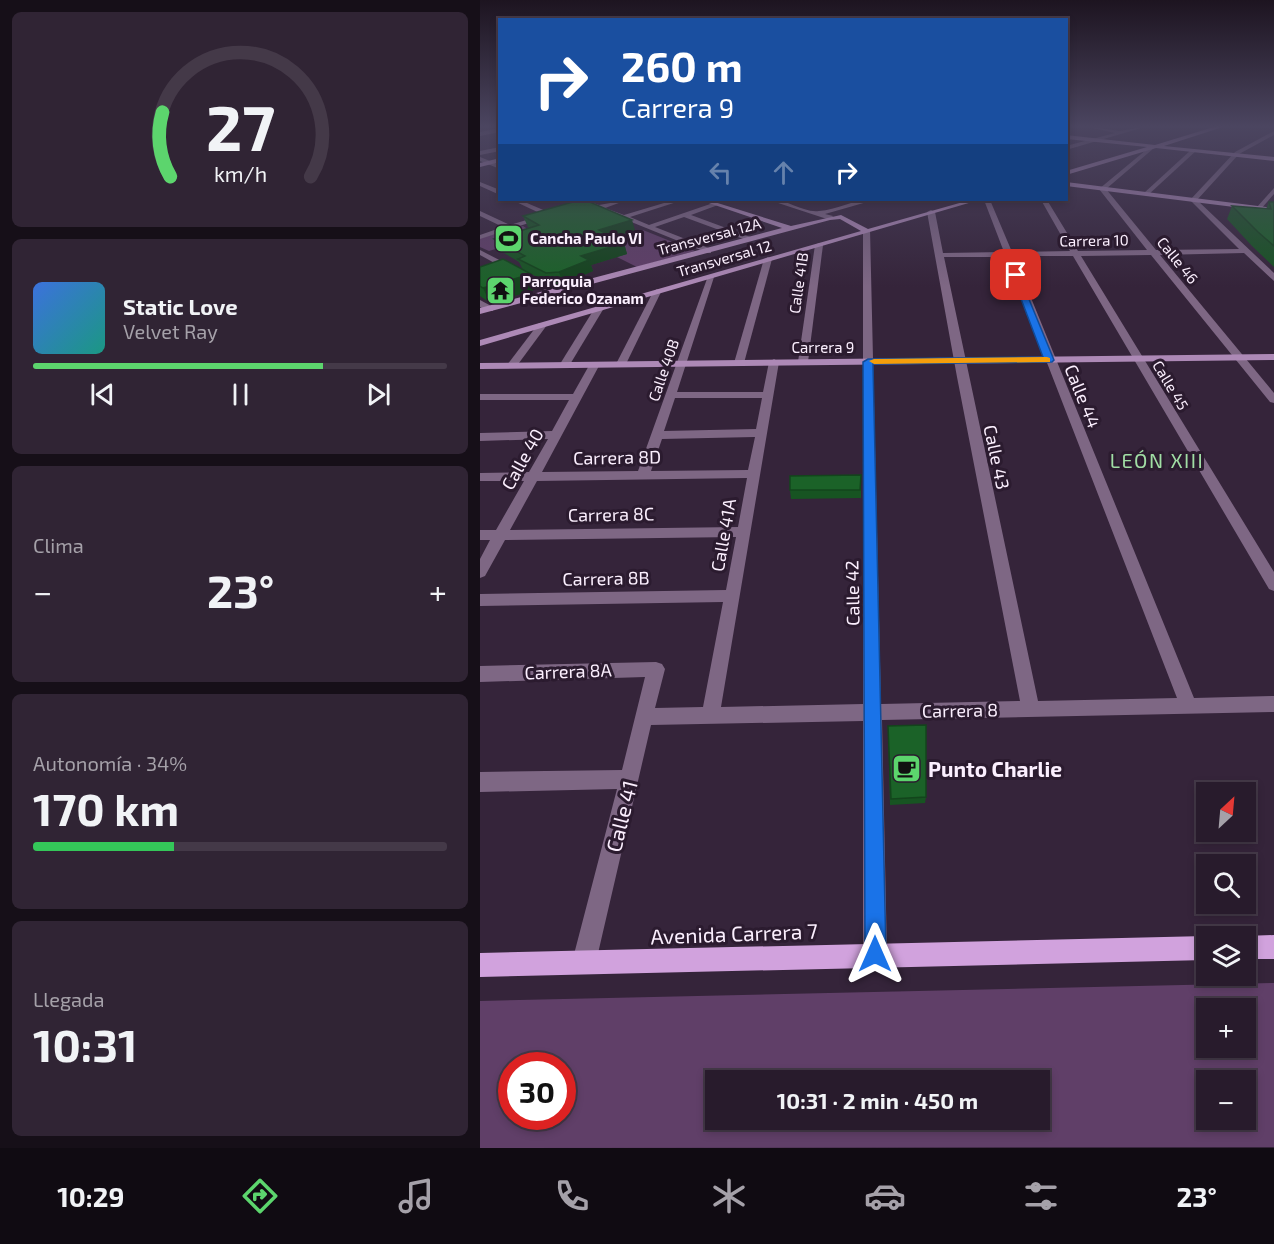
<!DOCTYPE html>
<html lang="es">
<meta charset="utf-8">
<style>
:root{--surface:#281b2c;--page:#302434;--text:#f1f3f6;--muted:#a5a1a9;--line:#443948;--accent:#5cd56d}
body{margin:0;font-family:"Exo 2",sans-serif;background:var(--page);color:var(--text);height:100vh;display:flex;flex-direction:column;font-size:22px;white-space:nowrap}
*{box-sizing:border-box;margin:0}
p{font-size:20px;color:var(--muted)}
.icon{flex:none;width:33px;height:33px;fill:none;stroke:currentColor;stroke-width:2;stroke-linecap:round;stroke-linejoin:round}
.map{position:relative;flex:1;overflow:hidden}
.panel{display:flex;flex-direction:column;gap:12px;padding:12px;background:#160f18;width:480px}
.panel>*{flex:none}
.guide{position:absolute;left:18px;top:18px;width:570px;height:183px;border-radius:0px;box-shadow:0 3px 9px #0003,0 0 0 2px var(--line);background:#1a4fa0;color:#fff;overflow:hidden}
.needle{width:39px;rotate:26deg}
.controls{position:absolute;left:716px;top:782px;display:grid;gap:12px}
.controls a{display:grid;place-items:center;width:60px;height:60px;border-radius:0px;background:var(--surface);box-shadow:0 3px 9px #0003,0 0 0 2px var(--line);font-size:30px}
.speed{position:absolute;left:18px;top:1052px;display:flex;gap:12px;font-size:30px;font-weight:700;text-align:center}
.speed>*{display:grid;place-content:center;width:78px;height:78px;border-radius:50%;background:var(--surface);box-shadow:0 3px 9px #0003,0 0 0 2px var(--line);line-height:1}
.speed .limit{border:9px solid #d22;background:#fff;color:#111}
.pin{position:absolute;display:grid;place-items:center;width:51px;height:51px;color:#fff;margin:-26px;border-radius:12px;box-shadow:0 3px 9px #0006}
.me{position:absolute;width:66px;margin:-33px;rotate:0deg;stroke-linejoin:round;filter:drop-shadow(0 0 4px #0008)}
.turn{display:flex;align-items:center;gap:21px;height:126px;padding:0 24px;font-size:27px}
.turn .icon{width:78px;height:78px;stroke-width:2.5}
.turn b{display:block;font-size:42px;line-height:51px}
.lanes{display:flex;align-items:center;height:57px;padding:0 24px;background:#0003;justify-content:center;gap:30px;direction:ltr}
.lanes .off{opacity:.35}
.big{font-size:45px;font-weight:700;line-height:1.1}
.panel .card{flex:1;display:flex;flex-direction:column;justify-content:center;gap:9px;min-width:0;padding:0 21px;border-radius:9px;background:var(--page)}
.panel .dial{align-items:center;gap:0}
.dial svg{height:156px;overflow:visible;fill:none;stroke:var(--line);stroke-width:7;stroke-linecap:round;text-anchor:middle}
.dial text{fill:var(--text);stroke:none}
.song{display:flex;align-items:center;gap:18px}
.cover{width:72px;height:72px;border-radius:9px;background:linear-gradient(135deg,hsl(220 70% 55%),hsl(170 70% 35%))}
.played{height:6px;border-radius:3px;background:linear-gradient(90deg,var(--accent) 70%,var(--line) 70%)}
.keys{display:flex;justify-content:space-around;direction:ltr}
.heat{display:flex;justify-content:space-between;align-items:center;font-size:33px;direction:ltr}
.charge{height:9px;border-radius:4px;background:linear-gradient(90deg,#34c759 34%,var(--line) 0)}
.trip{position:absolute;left:225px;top:1070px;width:345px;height:60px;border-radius:0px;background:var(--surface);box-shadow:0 3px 9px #0003,0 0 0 2px var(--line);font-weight:700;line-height:60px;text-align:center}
.menu{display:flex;height:96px;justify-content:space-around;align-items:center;background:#100b12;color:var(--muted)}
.menu .icon{width:42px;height:42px}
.menu .on{color:var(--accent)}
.menu b{font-size:27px;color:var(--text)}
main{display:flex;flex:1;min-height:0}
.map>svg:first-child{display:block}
</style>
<main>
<section class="panel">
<div class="card dial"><svg viewBox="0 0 100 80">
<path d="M14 69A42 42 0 1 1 86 69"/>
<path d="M14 69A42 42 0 0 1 10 36" stroke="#5cd56d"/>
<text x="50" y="56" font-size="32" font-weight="700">27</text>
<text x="50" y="72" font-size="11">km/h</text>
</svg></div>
<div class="card">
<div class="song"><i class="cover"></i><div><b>Static Love</b><p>Velvet Ray</p></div></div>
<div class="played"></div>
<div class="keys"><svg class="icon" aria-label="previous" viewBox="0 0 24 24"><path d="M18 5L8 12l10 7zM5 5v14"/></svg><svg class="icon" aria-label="pause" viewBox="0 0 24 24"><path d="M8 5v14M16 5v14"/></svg><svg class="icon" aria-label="next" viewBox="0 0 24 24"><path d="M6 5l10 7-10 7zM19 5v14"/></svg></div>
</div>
<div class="card"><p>Clima</p>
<div class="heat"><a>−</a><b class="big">23°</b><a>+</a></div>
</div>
<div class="card"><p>Autonomía · 34%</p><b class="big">170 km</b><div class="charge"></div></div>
<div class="card"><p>Llegada</p><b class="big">10:31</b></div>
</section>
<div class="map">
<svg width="794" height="1148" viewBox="0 0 794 1148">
<rect width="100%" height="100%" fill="#35243a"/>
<g fill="#603f68" fill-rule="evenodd">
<polygon points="43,226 58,236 9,251 0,247 0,238"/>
<polygon points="120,227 143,237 163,230 215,251 157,267 137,257 128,243 142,237 125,242"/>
<path d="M794 983V1147L0 1148V1001ZM726 1008H765V1047H726ZM32 1065H82V1116H32ZM236 1080H560V1119H236ZM726 1080H765V1119H726Z"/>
</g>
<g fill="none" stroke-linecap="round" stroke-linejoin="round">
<g fill="#7e6784" fill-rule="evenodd">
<polygon points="604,126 640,131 668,126 586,150 586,146 635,133"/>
<polygon points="20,128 20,132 0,136 0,132"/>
<path d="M794 131V135L759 154 717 200 794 273V281L764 253 680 255 794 393V403L790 402 671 255 601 256 794 572V591L789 589 593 256H534L714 698 794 696V712L402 720 407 954 403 962 395 966 387 962 383 954V721L171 725 116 962 112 970 104 974 96 970 92 962 137 789 0 792V772L142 770 165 677 0 682V666L176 662 182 664 185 669 175 708 223 707 243 602 0 606V594L246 590 256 537 25 540 5 576 0 578V559L10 540H0V530H16L44 481H0V473L49 472 68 439 0 441V433L72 431 89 400H0V394H93L111 362H119L120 364 62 472 158 471 228 276 235 274 197 392H283L289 362 294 359 299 362 241 707 383 704V231L390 229 401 704 540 701 477 377 447 212 451 210 455 212 463 253 524 252 504 200H510L532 252 590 251 561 200H567L598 251 667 250 619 189 672 145 674 148 626 189 676 250 759 249 710 200 755 152ZM464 257H526L697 698 558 701ZM195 398H282L276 429 184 431ZM275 437 268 470 171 471 182 439ZM267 478 258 527 30 530 57 481Z"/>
<polygon points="20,147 20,151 0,155 0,151"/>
<polygon points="712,149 717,150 668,195 664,195 664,193"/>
<polygon points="0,157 20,165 20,169 0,161"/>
<polygon points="0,182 20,190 20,195 0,186"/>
<polygon points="794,188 794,194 781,209 777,209 777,207"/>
<polygon points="32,200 40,200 75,215 68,217"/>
<polygon points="97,200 105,200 119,205 147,200 125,208 144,215 194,200 203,200 150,217 169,225 236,202 238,205 211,215 276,239 269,241 204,217 175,227 231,249 231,253 228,253"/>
<path d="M289 200C306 198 322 213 339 211 358 210 376 198 394 200L345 214 353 216 350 220Z"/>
<polygon points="0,211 30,225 63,215 67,217 0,239 0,235 23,227 0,216"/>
<polygon points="339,243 343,245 328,362 323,365 318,362 335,245"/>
<polygon points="0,250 77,290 78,292 71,294 0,255"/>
<polygon points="288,257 292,259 264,363 255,365 254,363 284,259"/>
<polygon points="177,289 181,292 146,364 137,366 136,364 173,292"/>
<polygon points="0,300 13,307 13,311 7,311 0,307"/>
<polygon points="116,306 124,308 89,366 81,366 80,364"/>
<polygon points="59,323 67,325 36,367 28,367 27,365"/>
</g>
<g fill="#ad89b6" fill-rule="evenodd">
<polygon points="737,126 746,126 684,146 794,157 794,161 676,148 586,175 586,171 667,147 586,139 586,135 675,145"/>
<polygon points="20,158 20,162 0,167 0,163"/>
<polygon points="586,182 794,208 794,212 586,186"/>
<polygon points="220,200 228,200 311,226 361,215 388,229 490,200 499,200 0,346 0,340 381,231 360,219 350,220 0,314 0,308 302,228"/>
<polygon points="794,354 794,360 0,369 0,363"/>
</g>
<g fill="#d1a2dd" fill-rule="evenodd">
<polygon points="794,935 794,959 765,959 764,936"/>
<polygon points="726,936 726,960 0,977 0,953"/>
</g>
</g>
<g fill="#175422">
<polygon points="789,202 794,202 794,267 772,246 747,219 752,206 786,209"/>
<polygon points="43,216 155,230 133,237 144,243 147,254 111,265 113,271 83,284 71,284 43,270 39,262 19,250 14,239 50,228 48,227"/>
<polygon points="0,267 57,289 10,303 0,296"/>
<polygon points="381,475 381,498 311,499 310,490"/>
<polygon points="408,726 446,797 445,803 410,805"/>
</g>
<g fill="#13451c">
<polygon points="152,220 155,230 123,241 119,230"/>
<polygon points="144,243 147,254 111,265 113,271 83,284 79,272 101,256"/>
<polygon points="51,274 57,289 10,303 3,288"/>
</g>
<g fill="#1b6228" stroke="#13451c" stroke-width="1.5">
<polygon points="100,200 105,200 152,220 119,230 144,243 101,256 109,260 79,272 66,273 38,259 45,256 14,239 59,225 43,216"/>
<polygon points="789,202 794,202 794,246 778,232 752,206 791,209"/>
<polygon points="23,259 51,274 3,288 0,286 0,267"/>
<polygon points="381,475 380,490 310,490 310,476"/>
<polygon points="446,725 446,797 411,799 408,726"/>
</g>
<linearGradient id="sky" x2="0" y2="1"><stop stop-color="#1d1420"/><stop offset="0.44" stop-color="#4b4560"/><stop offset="1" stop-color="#4b4560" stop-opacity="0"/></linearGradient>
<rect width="794" height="287" fill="url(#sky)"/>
<polygon fill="#1a73e8" stroke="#114b97" stroke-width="1.5" points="536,273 539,275 574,360 572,362 393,364 406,954 403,961 395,964 388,961 385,954 383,362 388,359 563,357 532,275"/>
<polygon fill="#f59e0b" points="567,357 570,358 570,362 394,364 389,361 394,359"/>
<defs>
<symbol id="stadium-square" viewBox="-11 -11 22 22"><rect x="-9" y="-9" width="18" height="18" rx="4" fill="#5cd56d" stroke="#2b1b2f"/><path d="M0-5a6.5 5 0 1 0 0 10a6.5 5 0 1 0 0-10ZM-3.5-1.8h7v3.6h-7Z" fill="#111"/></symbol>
<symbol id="temple-square" viewBox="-11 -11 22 22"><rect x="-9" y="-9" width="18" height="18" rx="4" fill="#5cd56d" stroke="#2b1b2f"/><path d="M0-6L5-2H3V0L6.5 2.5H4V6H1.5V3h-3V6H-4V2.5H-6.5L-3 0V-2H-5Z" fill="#111"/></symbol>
<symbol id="cafe-square" viewBox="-11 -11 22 22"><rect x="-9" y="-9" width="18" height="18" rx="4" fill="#5cd56d" stroke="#2b1b2f"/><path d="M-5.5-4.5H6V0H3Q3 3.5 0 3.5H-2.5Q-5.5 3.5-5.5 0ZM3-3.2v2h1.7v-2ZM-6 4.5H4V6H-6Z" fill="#111"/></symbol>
</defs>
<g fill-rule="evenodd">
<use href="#stadium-square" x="12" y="222" width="33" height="33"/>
<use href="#temple-square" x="4" y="274" width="33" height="33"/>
<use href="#cafe-square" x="410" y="752" width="33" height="33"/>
</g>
<g text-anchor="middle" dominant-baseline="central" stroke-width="6" stroke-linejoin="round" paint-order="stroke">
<g font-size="15" fill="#fbeffe" stroke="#2b1b2f">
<text transform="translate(229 236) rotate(-15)">Transversal 12A</text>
<text transform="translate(614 240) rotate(-1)">Carrera 10</text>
<text transform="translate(244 258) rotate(-16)">Transversal 12</text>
<text transform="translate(698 260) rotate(51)">Calle 46</text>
<text transform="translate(318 283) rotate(-82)">Calle 41B</text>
<text x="343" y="347">Carrera 9</text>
<text transform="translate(183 370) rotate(-71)">Calle 40B</text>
<text transform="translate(691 385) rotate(59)">Calle 45</text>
</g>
<g font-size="15" font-weight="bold" fill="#fbeffe" stroke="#2b1b2f" text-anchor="start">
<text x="50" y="238">Cancha Paulo VI</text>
<text x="42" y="281">Parroquia<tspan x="42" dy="17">Federico Ozanam</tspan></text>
</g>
<g font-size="18" fill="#fbeffe" stroke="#2b1b2f">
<text transform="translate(603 396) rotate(68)">Calle 44</text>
<text transform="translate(137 457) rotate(-1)">Carrera 8D</text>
<text transform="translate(517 457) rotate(78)">Calle 43</text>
<text transform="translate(42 459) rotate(-61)">Calle 40</text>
<text transform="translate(131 514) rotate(-1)">Carrera 8C</text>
<text transform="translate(243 535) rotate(-80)">Calle 41A</text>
<text transform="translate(126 578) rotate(-1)">Carrera 8B</text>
<text transform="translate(372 593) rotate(-91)">Calle 42</text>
<text transform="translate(88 671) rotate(-2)">Carrera 8A</text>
<text transform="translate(480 710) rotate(-1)">Carrera 8</text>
</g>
<g font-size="20" letter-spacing="1.5" fill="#a1dea5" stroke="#2b1b2f">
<text x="677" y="460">LEÓN XIII</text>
</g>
<g font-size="21" font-weight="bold" fill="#fbeffe" stroke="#2b1b2f" text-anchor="start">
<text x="448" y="768">Punto Charlie</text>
</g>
<g font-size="21" fill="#fbeffe" stroke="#2b1b2f">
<text transform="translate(141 816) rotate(-76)">Calle 41</text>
<text transform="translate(254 933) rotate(-2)">Avenida Carrera 7</text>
</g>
</g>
</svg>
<div class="controls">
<a><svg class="needle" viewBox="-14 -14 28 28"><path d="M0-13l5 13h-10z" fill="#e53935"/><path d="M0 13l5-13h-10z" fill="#a5a1a9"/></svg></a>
<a><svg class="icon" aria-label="search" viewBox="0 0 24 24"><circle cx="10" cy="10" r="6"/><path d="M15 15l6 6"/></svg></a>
<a><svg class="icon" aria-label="layers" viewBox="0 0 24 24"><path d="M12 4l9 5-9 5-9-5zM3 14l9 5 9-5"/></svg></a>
<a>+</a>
<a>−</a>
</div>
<div class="speed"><div class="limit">30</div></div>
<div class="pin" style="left:536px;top:275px;background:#d93025"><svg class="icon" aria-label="arrive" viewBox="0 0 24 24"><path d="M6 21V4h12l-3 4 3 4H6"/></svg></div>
<svg class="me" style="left:395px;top:954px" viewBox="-20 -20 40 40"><path d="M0-17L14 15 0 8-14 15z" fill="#1a73e8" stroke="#fff" stroke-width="4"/></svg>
<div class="trip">10:31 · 2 min · 450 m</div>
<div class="guide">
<div class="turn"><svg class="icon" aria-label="right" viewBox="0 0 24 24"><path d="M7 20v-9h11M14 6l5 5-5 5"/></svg><div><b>260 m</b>Carrera 9</div></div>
<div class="lanes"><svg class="icon off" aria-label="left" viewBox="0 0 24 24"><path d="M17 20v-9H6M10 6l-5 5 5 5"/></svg><svg class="icon off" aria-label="ahead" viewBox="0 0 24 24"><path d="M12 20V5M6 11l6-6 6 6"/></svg><svg class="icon" aria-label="right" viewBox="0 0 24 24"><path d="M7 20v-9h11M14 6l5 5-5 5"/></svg></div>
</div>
</div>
</main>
<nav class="menu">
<b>10:29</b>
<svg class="icon on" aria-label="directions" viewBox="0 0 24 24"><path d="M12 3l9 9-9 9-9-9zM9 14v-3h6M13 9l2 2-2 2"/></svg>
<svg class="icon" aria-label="music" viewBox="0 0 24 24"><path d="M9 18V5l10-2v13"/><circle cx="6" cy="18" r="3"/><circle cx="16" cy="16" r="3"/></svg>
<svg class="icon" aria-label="phone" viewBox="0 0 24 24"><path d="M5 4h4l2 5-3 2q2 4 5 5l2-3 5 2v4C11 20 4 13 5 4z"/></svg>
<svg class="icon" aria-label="climate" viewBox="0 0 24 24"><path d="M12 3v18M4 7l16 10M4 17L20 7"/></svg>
<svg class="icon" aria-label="car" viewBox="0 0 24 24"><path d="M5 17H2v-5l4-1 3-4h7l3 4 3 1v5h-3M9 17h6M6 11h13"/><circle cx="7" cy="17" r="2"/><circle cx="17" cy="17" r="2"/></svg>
<svg class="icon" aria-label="filters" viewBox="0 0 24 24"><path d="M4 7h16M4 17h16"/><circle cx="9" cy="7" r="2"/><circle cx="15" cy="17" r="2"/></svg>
<b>23°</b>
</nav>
